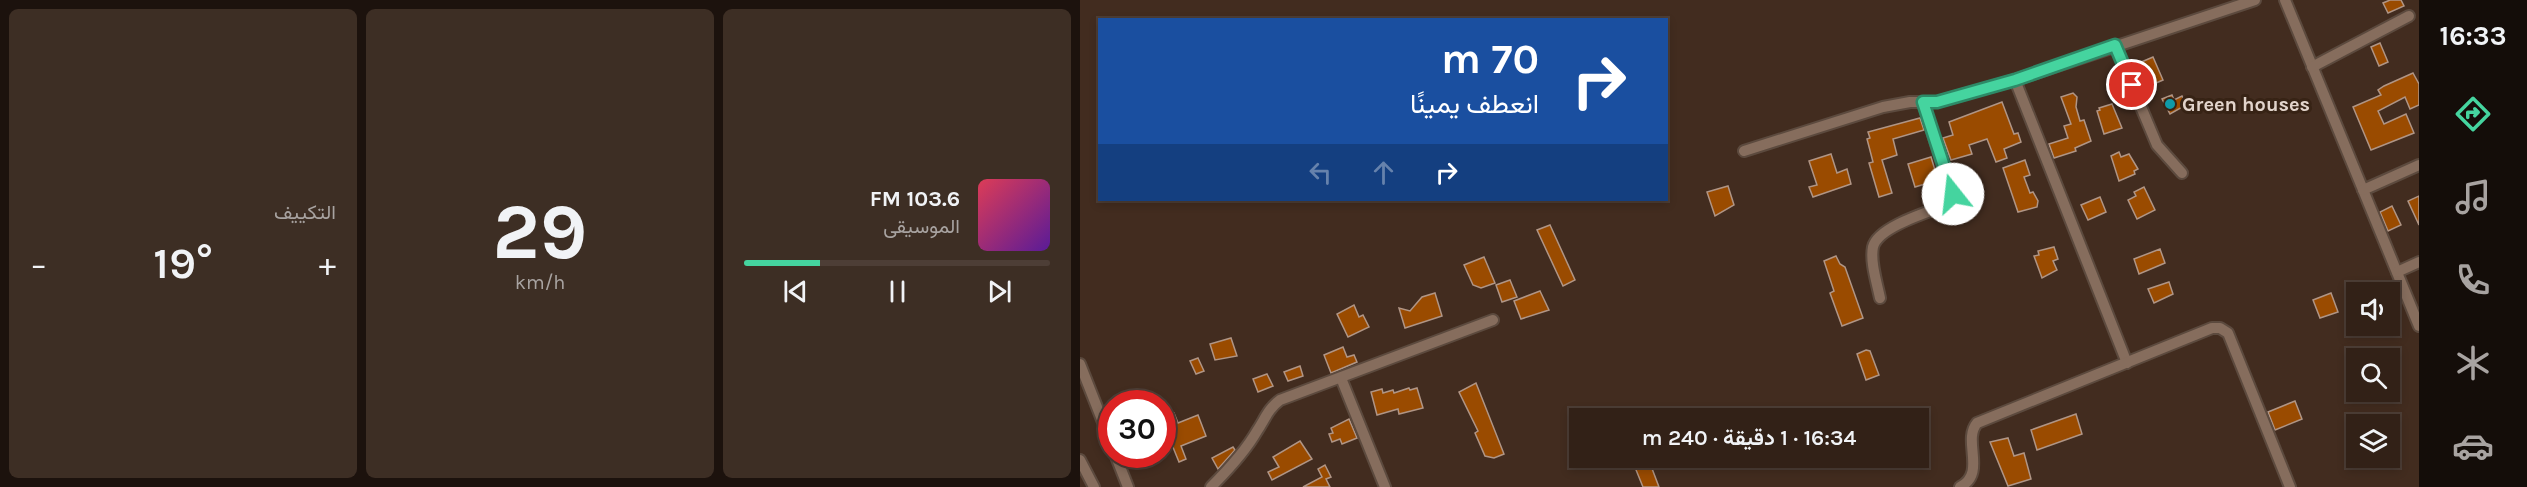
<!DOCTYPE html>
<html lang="ar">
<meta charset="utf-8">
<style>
:root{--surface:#322117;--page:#3d2e24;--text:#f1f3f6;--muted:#a8a3a1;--line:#4d3e36;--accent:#45d49f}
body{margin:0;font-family:Karla,Vazirmatn,sans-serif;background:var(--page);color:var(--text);direction:rtl;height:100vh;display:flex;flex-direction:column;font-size:22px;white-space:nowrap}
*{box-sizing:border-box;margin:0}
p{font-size:20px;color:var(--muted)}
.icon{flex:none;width:33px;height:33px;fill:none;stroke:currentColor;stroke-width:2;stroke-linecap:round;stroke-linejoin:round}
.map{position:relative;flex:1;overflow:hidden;direction:ltr}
.drawer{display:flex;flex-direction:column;gap:9px;padding:9px;background:#1c120d;width:1080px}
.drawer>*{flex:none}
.banner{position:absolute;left:18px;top:18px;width:570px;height:183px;border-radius:0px;box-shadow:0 3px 9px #0003,0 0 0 2px var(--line);direction:rtl;background:#1a4fa0;color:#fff;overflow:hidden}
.buttons{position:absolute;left:1266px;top:282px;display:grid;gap:12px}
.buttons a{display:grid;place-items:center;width:54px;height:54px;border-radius:0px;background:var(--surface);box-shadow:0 3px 9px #0003,0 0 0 2px var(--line);font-size:30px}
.speed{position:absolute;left:18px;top:390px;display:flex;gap:12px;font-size:30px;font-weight:700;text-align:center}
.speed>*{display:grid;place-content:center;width:78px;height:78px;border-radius:50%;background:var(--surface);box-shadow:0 3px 9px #0003,0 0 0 2px var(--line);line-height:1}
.speed .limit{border:9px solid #d22;background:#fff;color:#111}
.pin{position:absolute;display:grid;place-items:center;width:51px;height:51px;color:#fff;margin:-26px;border:3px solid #fff;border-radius:50%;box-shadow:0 2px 6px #0007}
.me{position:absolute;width:66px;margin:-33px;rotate:344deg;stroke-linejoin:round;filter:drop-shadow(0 0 4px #0008)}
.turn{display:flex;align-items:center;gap:21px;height:126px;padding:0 30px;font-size:27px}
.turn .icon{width:78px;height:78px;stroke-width:2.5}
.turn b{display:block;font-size:42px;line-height:51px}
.lanes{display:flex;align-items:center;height:57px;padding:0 30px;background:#0003;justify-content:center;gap:30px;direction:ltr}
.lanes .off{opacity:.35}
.big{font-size:45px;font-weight:600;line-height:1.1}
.drawer .tile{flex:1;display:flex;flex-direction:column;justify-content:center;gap:9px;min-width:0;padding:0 21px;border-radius:9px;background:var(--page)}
.drawer .dial{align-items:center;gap:0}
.dial b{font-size:78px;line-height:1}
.song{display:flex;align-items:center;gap:18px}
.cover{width:72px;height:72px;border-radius:9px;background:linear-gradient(135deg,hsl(350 70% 55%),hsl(270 70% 35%))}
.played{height:6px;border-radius:3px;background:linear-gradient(90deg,var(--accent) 25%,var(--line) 25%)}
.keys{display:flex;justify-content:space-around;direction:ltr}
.heat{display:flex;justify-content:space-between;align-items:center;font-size:33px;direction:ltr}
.drawer .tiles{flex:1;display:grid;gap:9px;grid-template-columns:repeat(3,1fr)}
.trip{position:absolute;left:489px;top:408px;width:360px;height:60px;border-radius:0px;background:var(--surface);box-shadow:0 3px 9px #0003,0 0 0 2px var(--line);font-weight:600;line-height:60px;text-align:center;direction:rtl}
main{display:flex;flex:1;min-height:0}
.tab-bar{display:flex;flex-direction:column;width:108px;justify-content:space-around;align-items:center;background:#140d09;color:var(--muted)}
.tab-bar .icon{width:42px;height:42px}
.tab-bar .active{color:var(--accent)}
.tab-bar b{font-size:27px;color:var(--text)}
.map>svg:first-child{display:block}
</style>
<main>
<nav class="tab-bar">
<b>16:33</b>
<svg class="icon active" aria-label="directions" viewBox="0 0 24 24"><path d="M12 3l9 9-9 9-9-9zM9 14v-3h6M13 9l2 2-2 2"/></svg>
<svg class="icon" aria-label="music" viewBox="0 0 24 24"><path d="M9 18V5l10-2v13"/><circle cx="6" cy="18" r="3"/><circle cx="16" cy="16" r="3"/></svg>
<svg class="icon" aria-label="phone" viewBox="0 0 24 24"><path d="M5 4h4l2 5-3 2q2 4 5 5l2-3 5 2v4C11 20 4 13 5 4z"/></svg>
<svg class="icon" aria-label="climate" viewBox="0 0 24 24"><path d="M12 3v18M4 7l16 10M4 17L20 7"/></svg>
<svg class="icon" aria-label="car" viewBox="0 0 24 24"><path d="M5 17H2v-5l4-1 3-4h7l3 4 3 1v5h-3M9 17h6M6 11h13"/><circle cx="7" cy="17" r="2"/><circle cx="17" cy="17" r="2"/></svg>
</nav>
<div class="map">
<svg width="1339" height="487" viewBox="0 0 1339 487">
<rect width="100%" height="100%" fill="#422c1f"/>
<g fill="#9a4b00" stroke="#b09585" stroke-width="1.5">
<polygon points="1310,0 1321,0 1324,6 1308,13 1303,3"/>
<polygon points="1300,43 1308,62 1299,66 1291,47"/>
<polygon points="1073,57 1083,80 1062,89 1052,66"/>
<polygon points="1333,73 1339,84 1339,105 1330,109 1325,97 1298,111 1304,124 1326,114 1334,133 1291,150 1273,107 1301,95 1298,90 1304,86"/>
<polygon points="993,93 997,97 996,107 1000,121 1004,120 1011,141 995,148 996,151 974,158 969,144 988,138 984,126 991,124 981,97"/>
<polygon points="1092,95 1094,100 1102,96 1106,105 1090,114 1082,99"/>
<polygon points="922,102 934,134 938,133 941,142 924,149 927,158 916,162 907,139 889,145 892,154 871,160 863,138 873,135 869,122"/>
<polygon points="1032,104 1042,128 1024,134 1017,111 1020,110 1019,108"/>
<polygon points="840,118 844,130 813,139 817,155 802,160 812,193 799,197 789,163 793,162 787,139 790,138 788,132"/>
<polygon points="1039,152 1041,157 1049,154 1058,169 1054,171 1055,174 1039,181 1031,156"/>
<polygon points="751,154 757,173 767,169 771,184 733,197 729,187 737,185 729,161"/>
<polygon points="851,157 858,180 835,187 828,164"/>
<polygon points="945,160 950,175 944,177 950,193 953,192 958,201 957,207 938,212 923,168"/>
<polygon points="648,186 654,205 635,216 627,192"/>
<polygon points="1064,187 1075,210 1057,219 1048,200 1056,196 1054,192"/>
<polygon points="1339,196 1339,225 1328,201"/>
<polygon points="1020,197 1026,212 1008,220 1001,205"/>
<polygon points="1312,206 1321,225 1308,231 1300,212"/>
<polygon points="470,225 495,280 483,286 457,230"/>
<polygon points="974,247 978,259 973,261 977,270 962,278 954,256 959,255 958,251"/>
<polygon points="1080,249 1085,263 1059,274 1054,259"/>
<polygon points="756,256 760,264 765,267 783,318 762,326 750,293 754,291 744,261"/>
<polygon points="404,257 415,283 401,288 393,285 384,265"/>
<polygon points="430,280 437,297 422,302 416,285"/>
<polygon points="1089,282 1093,294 1074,303 1068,289"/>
<polygon points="460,291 469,310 441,319 434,301"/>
<polygon points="355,293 362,316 325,328 319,308 330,311 342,297"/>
<polygon points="1251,293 1258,312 1240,318 1233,300"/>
<polygon points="274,305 279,317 283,315 289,327 268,337 257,314"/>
<polygon points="151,338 157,356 135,360 130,344"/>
<polygon points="263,347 267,357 274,355 277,362 251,373 244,355"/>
<polygon points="786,350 790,351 799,375 786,380 777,354"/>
<polygon points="118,358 124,371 116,374 110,361"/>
<polygon points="220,366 223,376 208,381 204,372"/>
<polygon points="187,374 193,386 178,392 173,379"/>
<polygon points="396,383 424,454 414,458 405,456 395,433 398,431 379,392"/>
<polygon points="329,388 330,390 337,388 343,408 319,414 318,409 297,415 291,392 302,389 303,393 313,390 314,393"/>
<polygon points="1215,401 1222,419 1195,430 1188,412"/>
<polygon points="94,413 98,423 118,415 126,436 101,446 106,459 99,462 82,420"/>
<polygon points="996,414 1002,434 957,450 951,430"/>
<polygon points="269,419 277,438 262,444 260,439 252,442 249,434 253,433 251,428"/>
<polygon points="928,438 934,456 944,453 951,479 928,486 910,442"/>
<polygon points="220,441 232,459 192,480 188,472 199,467 193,457"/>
<polygon points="153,447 155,450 138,469 132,458"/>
<polygon points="557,458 568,458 579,487 563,487 552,460"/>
<polygon points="245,465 251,477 246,479 250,487 223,487 242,477 238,469"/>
</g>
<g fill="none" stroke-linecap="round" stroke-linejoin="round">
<defs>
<g id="minor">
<polyline points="1205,0 1339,326"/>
<polyline points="1035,45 1077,145 1102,173"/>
<polyline points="1232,67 1329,16"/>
<polyline points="935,80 1047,363"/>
<polyline points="664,151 803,107 830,102 857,102 935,80 1175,0"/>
<polyline points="1283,190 1339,165"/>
<polyline points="1317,272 1339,262"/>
<path d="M800 298C797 283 790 262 793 247 798 226 852 211 872 203L873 199 843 102"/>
<polyline points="0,364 32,445"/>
<polyline points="261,378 305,487"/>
<polyline points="35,454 48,487"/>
<polyline points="0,460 14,487"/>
<path d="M131 487C148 470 165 452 177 431 185 419 188 409 200 400L413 320"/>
<path d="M880 487C907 473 882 441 897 423L1132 328H1140L1148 333 1210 487"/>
</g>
</defs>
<use href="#minor" stroke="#5c4a3e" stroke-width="14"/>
<use href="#minor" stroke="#866d5d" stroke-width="10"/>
</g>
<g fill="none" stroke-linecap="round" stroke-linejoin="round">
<defs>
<polyline id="route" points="873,194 843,102 857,102 935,80 1035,45 1052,85"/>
</defs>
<use href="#route" stroke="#2d8a67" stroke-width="15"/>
<use href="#route" stroke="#45d49f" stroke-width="10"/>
</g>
<circle fill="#0f9aa8" stroke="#372315" stroke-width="2" cx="1090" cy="104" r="6"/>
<g text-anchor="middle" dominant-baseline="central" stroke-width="6" stroke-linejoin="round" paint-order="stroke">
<g font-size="20" font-weight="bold" fill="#e2d4cb" stroke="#372315" text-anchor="start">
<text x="1102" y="104">Green houses</text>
</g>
</g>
</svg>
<div class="buttons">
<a><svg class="icon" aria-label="sound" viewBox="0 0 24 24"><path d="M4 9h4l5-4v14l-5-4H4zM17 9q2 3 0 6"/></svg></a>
<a><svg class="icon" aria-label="search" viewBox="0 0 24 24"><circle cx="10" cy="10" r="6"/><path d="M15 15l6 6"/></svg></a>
<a><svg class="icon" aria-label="layers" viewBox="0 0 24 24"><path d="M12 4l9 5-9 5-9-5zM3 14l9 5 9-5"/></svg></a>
</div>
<div class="speed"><div class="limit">30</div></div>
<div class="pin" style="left:1052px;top:85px;background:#d93025"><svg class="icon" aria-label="arrive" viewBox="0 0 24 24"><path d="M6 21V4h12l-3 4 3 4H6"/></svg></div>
<svg class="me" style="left:873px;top:194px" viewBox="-20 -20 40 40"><circle r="19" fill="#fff"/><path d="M0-13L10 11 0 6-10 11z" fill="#45d49f"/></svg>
<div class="trip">16:34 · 1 دقيقة · 240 m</div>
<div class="banner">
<div class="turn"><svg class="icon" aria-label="right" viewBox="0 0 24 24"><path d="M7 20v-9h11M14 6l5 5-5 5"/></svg><div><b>70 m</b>انعطف يمينًا</div></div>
<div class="lanes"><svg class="icon off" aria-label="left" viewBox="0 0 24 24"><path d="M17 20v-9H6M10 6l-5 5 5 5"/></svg><svg class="icon off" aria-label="ahead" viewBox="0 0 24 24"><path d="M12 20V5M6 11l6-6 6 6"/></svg><svg class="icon" aria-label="right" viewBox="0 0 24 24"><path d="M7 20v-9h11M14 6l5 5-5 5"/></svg></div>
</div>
</div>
<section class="drawer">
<div class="tiles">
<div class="tile">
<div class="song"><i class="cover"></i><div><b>103.6 FM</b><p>الموسيقى</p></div></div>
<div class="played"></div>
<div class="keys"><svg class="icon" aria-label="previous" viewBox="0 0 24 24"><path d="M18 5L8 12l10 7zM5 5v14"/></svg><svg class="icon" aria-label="pause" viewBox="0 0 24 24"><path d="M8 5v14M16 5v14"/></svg><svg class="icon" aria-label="next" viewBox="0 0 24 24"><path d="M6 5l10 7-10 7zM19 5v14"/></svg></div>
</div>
<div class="tile dial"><b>29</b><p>km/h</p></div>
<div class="tile"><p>التكييف</p>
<div class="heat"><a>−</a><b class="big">19°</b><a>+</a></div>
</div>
</div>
</section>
</main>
